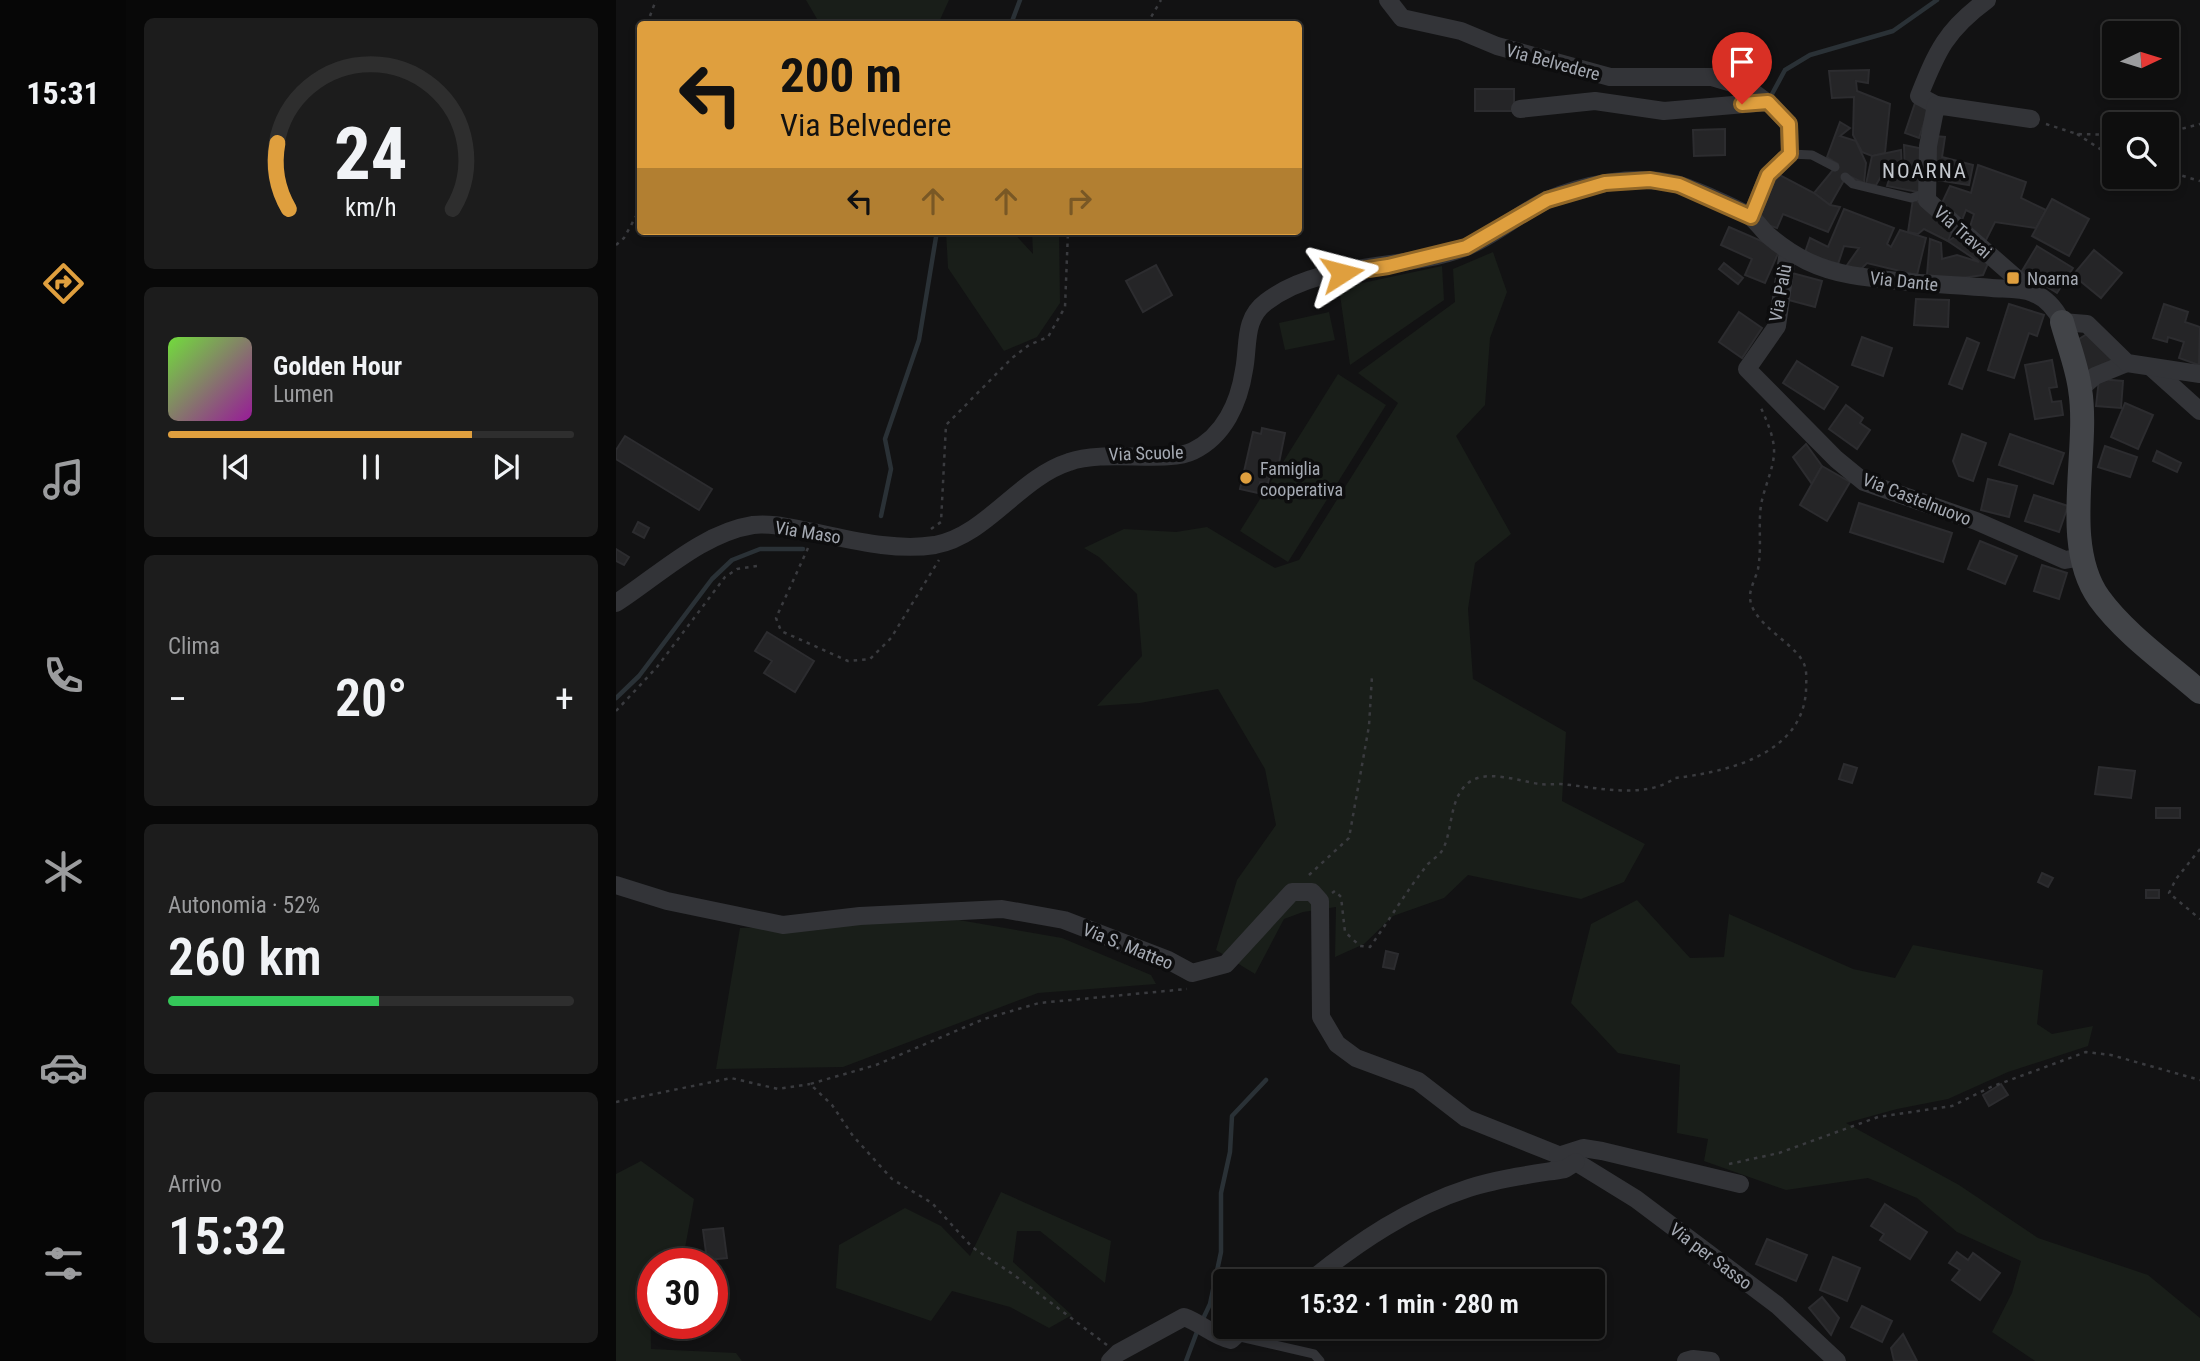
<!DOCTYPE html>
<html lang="it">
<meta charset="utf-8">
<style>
:root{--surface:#0e0e0e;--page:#1c1c1c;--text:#f1f3f6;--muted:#9b9c9e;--line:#2e2e2e;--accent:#df9f3e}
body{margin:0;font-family:"Roboto Condensed",sans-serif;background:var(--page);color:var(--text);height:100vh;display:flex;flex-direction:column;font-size:26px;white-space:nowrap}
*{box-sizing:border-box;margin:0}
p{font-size:23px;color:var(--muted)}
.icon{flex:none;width:38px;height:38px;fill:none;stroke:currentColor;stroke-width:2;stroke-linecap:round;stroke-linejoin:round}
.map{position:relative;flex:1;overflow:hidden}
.details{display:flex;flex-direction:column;gap:18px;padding:18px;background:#080808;width:490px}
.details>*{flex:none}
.banner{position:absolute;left:21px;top:21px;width:665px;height:214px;border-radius:7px;box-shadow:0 4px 10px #0003,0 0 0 2px var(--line);background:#df9f3e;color:#111;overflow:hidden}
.needle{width:46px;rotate:86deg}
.controls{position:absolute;left:1486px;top:21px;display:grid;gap:14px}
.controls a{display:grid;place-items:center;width:77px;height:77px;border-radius:7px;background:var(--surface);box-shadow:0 4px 10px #0003,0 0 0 2px var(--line);font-size:35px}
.speed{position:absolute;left:21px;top:1248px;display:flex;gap:14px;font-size:35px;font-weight:700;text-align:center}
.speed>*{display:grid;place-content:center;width:91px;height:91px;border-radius:50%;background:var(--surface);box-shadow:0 4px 10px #0003,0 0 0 2px var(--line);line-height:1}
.speed .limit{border:10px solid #d22;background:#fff;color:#111}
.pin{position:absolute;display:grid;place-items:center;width:60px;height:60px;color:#fff;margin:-72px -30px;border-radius:50% 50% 50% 0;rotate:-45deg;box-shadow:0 0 7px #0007}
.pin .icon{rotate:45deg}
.me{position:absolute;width:77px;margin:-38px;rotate:81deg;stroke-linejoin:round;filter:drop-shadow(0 0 5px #0008)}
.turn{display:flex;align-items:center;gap:24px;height:147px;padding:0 28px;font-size:32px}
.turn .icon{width:91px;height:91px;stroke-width:2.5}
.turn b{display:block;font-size:49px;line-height:60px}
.lanes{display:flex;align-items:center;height:66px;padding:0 28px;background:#0003;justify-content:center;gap:35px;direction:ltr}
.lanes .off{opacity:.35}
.big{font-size:52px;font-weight:600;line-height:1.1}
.details .widget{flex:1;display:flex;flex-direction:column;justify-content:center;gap:10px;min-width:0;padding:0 24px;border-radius:10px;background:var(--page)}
.details .dial{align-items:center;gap:0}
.dial svg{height:182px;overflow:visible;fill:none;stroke:var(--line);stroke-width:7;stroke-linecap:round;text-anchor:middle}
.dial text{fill:var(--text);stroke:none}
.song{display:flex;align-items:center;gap:21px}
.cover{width:84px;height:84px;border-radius:10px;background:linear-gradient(135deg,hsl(100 70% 55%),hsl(300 70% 35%))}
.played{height:7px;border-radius:4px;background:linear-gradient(90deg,var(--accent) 75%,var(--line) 75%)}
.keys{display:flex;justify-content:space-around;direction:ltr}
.heat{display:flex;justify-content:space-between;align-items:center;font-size:38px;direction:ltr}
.charge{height:10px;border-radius:5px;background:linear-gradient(90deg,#34c759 52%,var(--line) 0)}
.trip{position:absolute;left:597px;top:1269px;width:392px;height:70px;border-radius:7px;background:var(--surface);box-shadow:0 4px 10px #0003,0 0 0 2px var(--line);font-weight:600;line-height:70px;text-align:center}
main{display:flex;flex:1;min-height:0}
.menu{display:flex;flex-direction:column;width:126px;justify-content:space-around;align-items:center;background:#060606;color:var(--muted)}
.menu .icon{width:49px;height:49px}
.menu .selected{color:var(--accent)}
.menu b{font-size:32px;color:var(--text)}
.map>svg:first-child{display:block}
</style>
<main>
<nav class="menu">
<b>15:31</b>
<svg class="icon selected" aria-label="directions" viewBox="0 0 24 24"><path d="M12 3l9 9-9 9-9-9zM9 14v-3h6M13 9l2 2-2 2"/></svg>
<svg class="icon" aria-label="music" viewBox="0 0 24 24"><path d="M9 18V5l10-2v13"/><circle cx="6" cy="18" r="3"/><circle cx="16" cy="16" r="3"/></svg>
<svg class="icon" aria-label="phone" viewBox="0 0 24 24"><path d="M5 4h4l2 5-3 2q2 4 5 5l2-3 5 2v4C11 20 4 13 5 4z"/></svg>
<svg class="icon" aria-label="climate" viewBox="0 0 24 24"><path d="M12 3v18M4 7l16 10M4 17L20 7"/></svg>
<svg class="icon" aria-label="car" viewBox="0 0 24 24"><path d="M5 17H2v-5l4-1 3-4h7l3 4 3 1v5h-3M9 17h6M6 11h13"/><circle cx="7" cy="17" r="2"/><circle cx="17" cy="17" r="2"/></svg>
<svg class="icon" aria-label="filters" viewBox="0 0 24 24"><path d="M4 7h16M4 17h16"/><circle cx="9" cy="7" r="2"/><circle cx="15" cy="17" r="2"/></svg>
</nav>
<section class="details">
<div class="widget dial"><svg viewBox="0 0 100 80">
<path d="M14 69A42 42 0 1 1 86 69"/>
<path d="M14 69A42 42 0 0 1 9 40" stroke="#df9f3e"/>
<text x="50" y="56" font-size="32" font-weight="700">24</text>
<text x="50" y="72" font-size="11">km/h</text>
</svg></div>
<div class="widget">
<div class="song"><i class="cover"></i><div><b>Golden Hour</b><p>Lumen</p></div></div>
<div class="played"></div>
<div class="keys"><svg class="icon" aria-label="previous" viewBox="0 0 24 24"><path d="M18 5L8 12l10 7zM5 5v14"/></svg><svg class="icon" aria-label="pause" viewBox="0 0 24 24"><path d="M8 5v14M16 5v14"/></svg><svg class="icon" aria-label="next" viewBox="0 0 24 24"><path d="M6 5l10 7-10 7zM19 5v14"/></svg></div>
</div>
<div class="widget"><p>Clima</p>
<div class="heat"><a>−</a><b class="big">20°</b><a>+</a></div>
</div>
<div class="widget"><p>Autonomia · 52%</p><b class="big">260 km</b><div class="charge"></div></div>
<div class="widget"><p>Arrivo</p><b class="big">15:32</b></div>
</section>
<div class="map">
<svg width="1584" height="1361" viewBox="0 0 1584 1361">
<rect width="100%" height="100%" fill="#121213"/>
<g fill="#191e19">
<polygon points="190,0 333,0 322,24 204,24"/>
<polygon points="330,231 396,231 417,254 416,231 443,231 444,303 421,337 388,351 332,268"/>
<polygon points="877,252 891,292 874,338 869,405 840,436 895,534 859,563 852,609 857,679 950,732 946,801 1029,844 1008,882 965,899 852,875 828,898 777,916 748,944 719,957 720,907 687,912 668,919 639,974 600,950 621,880 660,825 649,769 602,689 524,703 481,706 526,656 521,594 483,557 468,548 508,529 560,532 591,527 659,568 683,560 782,403 742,373 839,302 837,269"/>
<polygon points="826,266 828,300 734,365 723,288"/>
<polygon points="713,312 719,340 669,350 663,323"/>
<polygon points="722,374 770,405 672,562 624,531"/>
<polygon points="1021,900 1074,958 1108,957 1113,914 1237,969 1279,978 1297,945 1427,970 1421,1024 1436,1034 1477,1026 1472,1046 1392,1072 1332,1099 1281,1109 1230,1123 1343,1185 1422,1238 1532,1275 1584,1318 1584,1361 1419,1361 1376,1332 1396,1293 1405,1261 1341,1232 1301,1198 1252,1178 1170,1190 1088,1161 1092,1139 1061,1133 1064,1065 1002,1053 955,1003 975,924"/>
<polygon points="343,920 446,938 535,975 540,984 422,993 227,1067 100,1069 124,928"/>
<polygon points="25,1161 78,1199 69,1248 55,1263 37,1264 37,1284 34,1287 35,1349 120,1353 126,1361 0,1361 0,1174"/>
<polygon points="385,1192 495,1241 489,1283 424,1231 401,1231 397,1262 456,1315 433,1328 394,1307 336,1291 315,1321 220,1288 223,1245 289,1208 325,1226 354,1256"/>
</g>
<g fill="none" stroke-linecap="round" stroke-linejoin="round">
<g stroke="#2a3136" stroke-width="4.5">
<polyline points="395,24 404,0"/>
<polyline points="1156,94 1169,70 1194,55 1277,31 1321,0"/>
<polyline points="265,516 275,469 269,439 303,340 321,231"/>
<polyline points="0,698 23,676 96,579 116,560 144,549 187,549"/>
<polyline points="586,1321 594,1304 605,1252 605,1193 614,1152 616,1116 650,1080"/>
<polyline points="570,1361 582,1329"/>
</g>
</g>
<g fill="#252527" stroke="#2c2c2f" stroke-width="2">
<polygon points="1253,70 1252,83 1240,81 1241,91 1274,104 1269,153 1256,156 1246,152 1237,135 1238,97 1216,98 1213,71"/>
<rect x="859" y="89" width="39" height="22"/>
<polygon points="1299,103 1313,108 1303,138 1289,133"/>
<polygon points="1224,122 1234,128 1224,136 1240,141 1250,163 1248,183 1231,175 1214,205 1198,193 1222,164 1211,157"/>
<polygon points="1109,129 1109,155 1078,156 1077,130"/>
<polygon points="1318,136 1329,137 1326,157 1357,165 1353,185 1314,179"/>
<polygon points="1288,145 1308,149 1307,193 1271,186 1275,173 1289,173"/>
<polygon points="1285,150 1286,169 1267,173 1260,185 1250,184 1256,156"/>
<polygon points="1362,165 1410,182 1405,198 1430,210 1420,228 1379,222 1367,246 1353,230 1358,214 1350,210 1346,220 1324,207 1334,186 1355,193"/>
<polygon points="1160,173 1198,193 1214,205 1224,207 1212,232 1167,214 1161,228 1145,223 1144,209"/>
<polygon points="1297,199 1316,209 1338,226 1332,241 1308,229 1302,234 1292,232"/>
<polygon points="1436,199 1473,219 1453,256 1416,236"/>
<polygon points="1228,209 1278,228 1271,244 1275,247 1284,230 1310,238 1301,275 1251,263 1244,270 1229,268 1243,248 1228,246 1221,267 1187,258 1194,238 1212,247"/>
<polygon points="1113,227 1164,249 1149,283 1129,275 1136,259 1105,245"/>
<polygon points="1344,234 1373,261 1367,275 1339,279 1311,275 1314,239 1325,243 1326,259 1341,255 1363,262 1332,241"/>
<polygon points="1421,246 1457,268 1441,293 1406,271"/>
<polygon points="1478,250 1506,273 1485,298 1457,275"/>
<polygon points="1108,263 1127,278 1122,284 1103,269"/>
<polygon points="540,265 556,295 527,312 510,281"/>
<polygon points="1176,273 1206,281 1199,307 1169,299"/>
<polygon points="1300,299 1333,300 1332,327 1298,325"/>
<polygon points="1393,304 1428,315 1421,336 1413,333 1398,378 1372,370"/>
<polygon points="1548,304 1572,312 1569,322 1584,327 1583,365 1563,358 1568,342 1552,337 1551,342 1537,338"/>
<polygon points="1123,312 1146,328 1126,358 1103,342"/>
<polygon points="1474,332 1497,360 1472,376 1460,341"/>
<polygon points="1246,337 1276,348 1267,376 1236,365"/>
<polygon points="1351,338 1363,343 1346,389 1333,384"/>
<polygon points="1436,360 1441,387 1433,388 1436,402 1445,401 1447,415 1419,419 1409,365"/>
<polygon points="1181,361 1222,387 1208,409 1167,383"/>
<polygon points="1483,379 1507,381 1505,408 1480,406"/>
<polygon points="1509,403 1537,415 1522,449 1495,437"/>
<polygon points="1230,405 1247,418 1244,423 1254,430 1241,449 1213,429"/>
<polygon points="646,428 669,433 662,468 656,466 652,483 644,482 642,493 624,489 637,432 645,434"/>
<polygon points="1346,434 1370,443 1357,481 1343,476 1337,461"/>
<polygon points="1394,434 1448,453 1437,484 1383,465"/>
<polygon points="9,436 96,489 83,510 0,459 0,450"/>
<polygon points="1190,444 1206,466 1196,484 1177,457"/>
<polygon points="1489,446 1521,457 1514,477 1482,467"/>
<polygon points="1541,451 1565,463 1561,472 1537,461"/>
<polygon points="1206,466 1234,482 1211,521 1184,505"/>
<polygon points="1372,479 1401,486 1393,517 1365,510"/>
<polygon points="1418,495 1452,506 1443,532 1409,521"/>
<polygon points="1243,503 1336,533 1327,562 1234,532"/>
<polygon points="22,522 33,528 28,538 17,532"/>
<polygon points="1364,541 1401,556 1389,584 1352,569"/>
<polygon points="0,549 13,557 8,565 0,561"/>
<polygon points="1426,565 1451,573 1443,599 1418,591"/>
<polygon points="151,632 198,661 179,692 148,673 156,661 139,651"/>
<polygon points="1228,764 1241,768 1236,783 1223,779"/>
<polygon points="1483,767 1519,771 1515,798 1479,794"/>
<rect x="1540" y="808" width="24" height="10"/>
<polygon points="1426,873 1437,878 1432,887 1422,882"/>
<rect x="1530" y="890" width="13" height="8"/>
<polygon points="770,951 782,954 778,969 767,967"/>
<polygon points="1385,1084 1392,1095 1373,1106 1367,1095"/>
<polygon points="1269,1204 1311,1232 1294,1259 1264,1240 1268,1234 1255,1226"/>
<polygon points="107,1228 111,1258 91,1260 87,1230"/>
<polygon points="1151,1239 1191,1255 1180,1281 1140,1264"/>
<polygon points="1341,1252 1352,1260 1357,1253 1384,1273 1364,1300 1336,1280 1344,1270 1333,1263"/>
<polygon points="1217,1257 1244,1268 1231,1301 1204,1290"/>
<polygon points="1206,1297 1223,1318 1215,1335 1193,1308"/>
<polygon points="1246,1306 1276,1321 1266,1342 1235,1327"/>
<polygon points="1287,1334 1301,1361 1278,1361 1275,1348"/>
</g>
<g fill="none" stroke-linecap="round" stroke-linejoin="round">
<g stroke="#3a3b3f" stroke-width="2.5" stroke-dasharray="3.5 5" stroke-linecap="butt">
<polyline points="31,24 40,0"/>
<polyline points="531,24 545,0"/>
<polyline points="1430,124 1461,134 1498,135"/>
<polyline points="1550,133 1584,124"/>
<polyline points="1461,134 1498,158"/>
<polyline points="1550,171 1584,181"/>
<polyline points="0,245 8,238 24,209"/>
<polyline points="315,529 325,522 330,425 396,358 413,345 432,337 449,307 452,231"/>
<polyline points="192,548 160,618 165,631 232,661 254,659 275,638 323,560"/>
<polyline points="0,711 41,667 109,577 121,569 141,566"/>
<polyline points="1584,849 1560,879 1553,893 1584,919"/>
<polyline points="693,875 733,838 753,726 756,676"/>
<path d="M716 893 719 891 725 897 729 932 744 946 754 947C774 919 791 890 812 864 817 859 824 855 827 849 837 829 833 800 851 784 868 768 903 781 923 784 930 785 937 784 945 784 980 787 1028 800 1059 778 1110 772 1186 755 1190 691 1190 681 1192 669 1186 660 1174 640 1133 622 1134 595 1135 586 1140 577 1142 569 1146 547 1142 527 1145 505 1148 488 1157 470 1158 454 1159 439 1151 421 1145 408"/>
<polyline points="0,1102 115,1078 162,1089 194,1084"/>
<polyline points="1113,1164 1163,1153 1262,1117 1336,1106 1375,1087 1470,1052 1495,1055 1584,1080"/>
<polyline points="491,1345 398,1275 356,1247 316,1203 276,1179 237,1136 216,1105 194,1084 260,1065 368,1019 423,1003 571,989"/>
</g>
<g stroke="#333438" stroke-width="9">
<polyline points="1174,154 1196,155 1219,167"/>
<polyline points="1229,177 1237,184 1295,198 1311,193"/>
<polyline points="620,1336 698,1354 704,1361"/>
</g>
<g stroke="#333438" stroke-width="18">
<polyline points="772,0 786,18 845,31 881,46 994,77 1096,77 1130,87 1156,106 1173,124 1174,154 1152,175 1135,217"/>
<path d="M1320 105 1303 96C1321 51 1330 30 1371 0"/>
<polyline points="904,109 979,101 1048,111 1152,102"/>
<polyline points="1415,119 1320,105 1312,146 1311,200 1416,292"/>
<polyline points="1172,251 1161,326 1131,369 1220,459 1248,482 1360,521 1449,560 1466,557"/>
<polyline points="1536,368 1584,411"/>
<polyline points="1464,389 1479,376 1511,363"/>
<path d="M0 603C42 576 86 533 137 525 154 523 171 527 187 530 229 538 276 552 319 545 371 535 403 478 453 462 489 449 551 464 577 451 608 436 623 403 628 370 633 345 627 319 650 302 706 259 786 272 850 247 878 236 902 214 929 201 967 184 1019 174 1060 184 1075 188 1124 209 1136 218 1142 223 1147 231 1153 236 1178 257 1202 269 1235 275 1282 283 1328 284 1376 288 1388 289 1406 288 1417 293 1430 298 1440 310 1446 322L1471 324 1511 363 1584 374"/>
<polyline points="0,885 51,901 167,925 244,916 386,909 448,920 552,960 576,973 610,964 676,892 696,892 704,901 705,1017 721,1044 740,1058 802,1081 850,1118 960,1162 1020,1199 1161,1305 1221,1361"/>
<polyline points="942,1156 967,1148 986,1151 1124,1184"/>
<path d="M694 1281C742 1242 794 1207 853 1188 884 1178 918 1174 949 1169L960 1162"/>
<path d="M494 1361 502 1353 568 1317C585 1323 597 1336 615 1340L630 1326"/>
<polyline points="1070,1361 1077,1359 1095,1361"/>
</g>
<path stroke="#424448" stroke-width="24" d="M1446 322C1452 344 1461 366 1464 389 1474 451 1444 543 1483 598 1508 633 1552 664 1584 692"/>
</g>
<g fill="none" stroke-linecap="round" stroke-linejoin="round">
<defs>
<polyline id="route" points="726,273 772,266 850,247 931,200 989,183 1034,180 1063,185 1135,217 1152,175 1174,154 1173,124 1152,102 1126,104"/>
</defs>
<use href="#route" stroke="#916728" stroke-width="18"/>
<use href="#route" stroke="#df9f3e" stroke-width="12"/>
</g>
<g fill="#df9f3e" stroke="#0d0d0e" stroke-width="2.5">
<rect x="1390" y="271" width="14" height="14" rx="3.5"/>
<circle cx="630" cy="478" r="7"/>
</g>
<g text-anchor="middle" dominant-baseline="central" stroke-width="7" stroke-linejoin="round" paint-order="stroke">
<g font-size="18" fill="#a5aab3" stroke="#0d0d0e">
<text transform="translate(937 62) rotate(15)">Via Belvedere</text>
<text transform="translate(1347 232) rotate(41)">Via Travai</text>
<text transform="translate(1288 281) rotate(6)">Via Dante</text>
<text transform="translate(1164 293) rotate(-80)">Via Palù</text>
<text transform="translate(530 453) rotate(-2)">Via Scuole</text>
<text transform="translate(1301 499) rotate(21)">Via Castelnuovo</text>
<text transform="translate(192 532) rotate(9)">Via Maso</text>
<text transform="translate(512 946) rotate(22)">Via S. Matteo</text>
<text transform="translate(1095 1256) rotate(37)">Via per Sasso</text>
</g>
<g font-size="18" fill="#a5aab3" stroke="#0d0d0e" text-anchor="start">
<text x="1411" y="278">Noarna</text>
<text x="644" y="468">Famiglia<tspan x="644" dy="21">cooperativa</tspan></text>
</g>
<g font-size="21" letter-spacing="2" fill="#c5c9cf" stroke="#0d0d0e">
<text x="1309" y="171">NOARNA</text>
</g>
</g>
</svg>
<div class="controls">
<a><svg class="needle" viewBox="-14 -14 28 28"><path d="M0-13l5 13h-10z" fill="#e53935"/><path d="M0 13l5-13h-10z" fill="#9b9c9e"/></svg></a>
<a><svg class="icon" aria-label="search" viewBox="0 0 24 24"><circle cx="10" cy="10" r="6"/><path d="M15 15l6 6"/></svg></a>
</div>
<div class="speed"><div class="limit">30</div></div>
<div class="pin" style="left:1126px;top:104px;background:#d93025"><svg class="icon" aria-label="arrive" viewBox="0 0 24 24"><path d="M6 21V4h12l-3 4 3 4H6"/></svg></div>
<svg class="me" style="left:726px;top:273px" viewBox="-20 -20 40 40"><path d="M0-17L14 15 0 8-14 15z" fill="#df9f3e" stroke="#fff" stroke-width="4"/></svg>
<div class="trip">15:32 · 1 min · 280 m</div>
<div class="banner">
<div class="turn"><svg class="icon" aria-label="left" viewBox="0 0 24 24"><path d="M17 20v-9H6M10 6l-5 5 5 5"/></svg><div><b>200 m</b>Via Belvedere</div></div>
<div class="lanes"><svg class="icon" aria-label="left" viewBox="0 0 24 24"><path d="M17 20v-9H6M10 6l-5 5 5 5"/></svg><svg class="icon off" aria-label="ahead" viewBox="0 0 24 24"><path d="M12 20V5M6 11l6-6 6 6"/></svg><svg class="icon off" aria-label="ahead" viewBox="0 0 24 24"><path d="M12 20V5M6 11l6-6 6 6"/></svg><svg class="icon off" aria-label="right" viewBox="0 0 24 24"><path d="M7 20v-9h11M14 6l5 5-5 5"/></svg></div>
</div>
</div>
</main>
